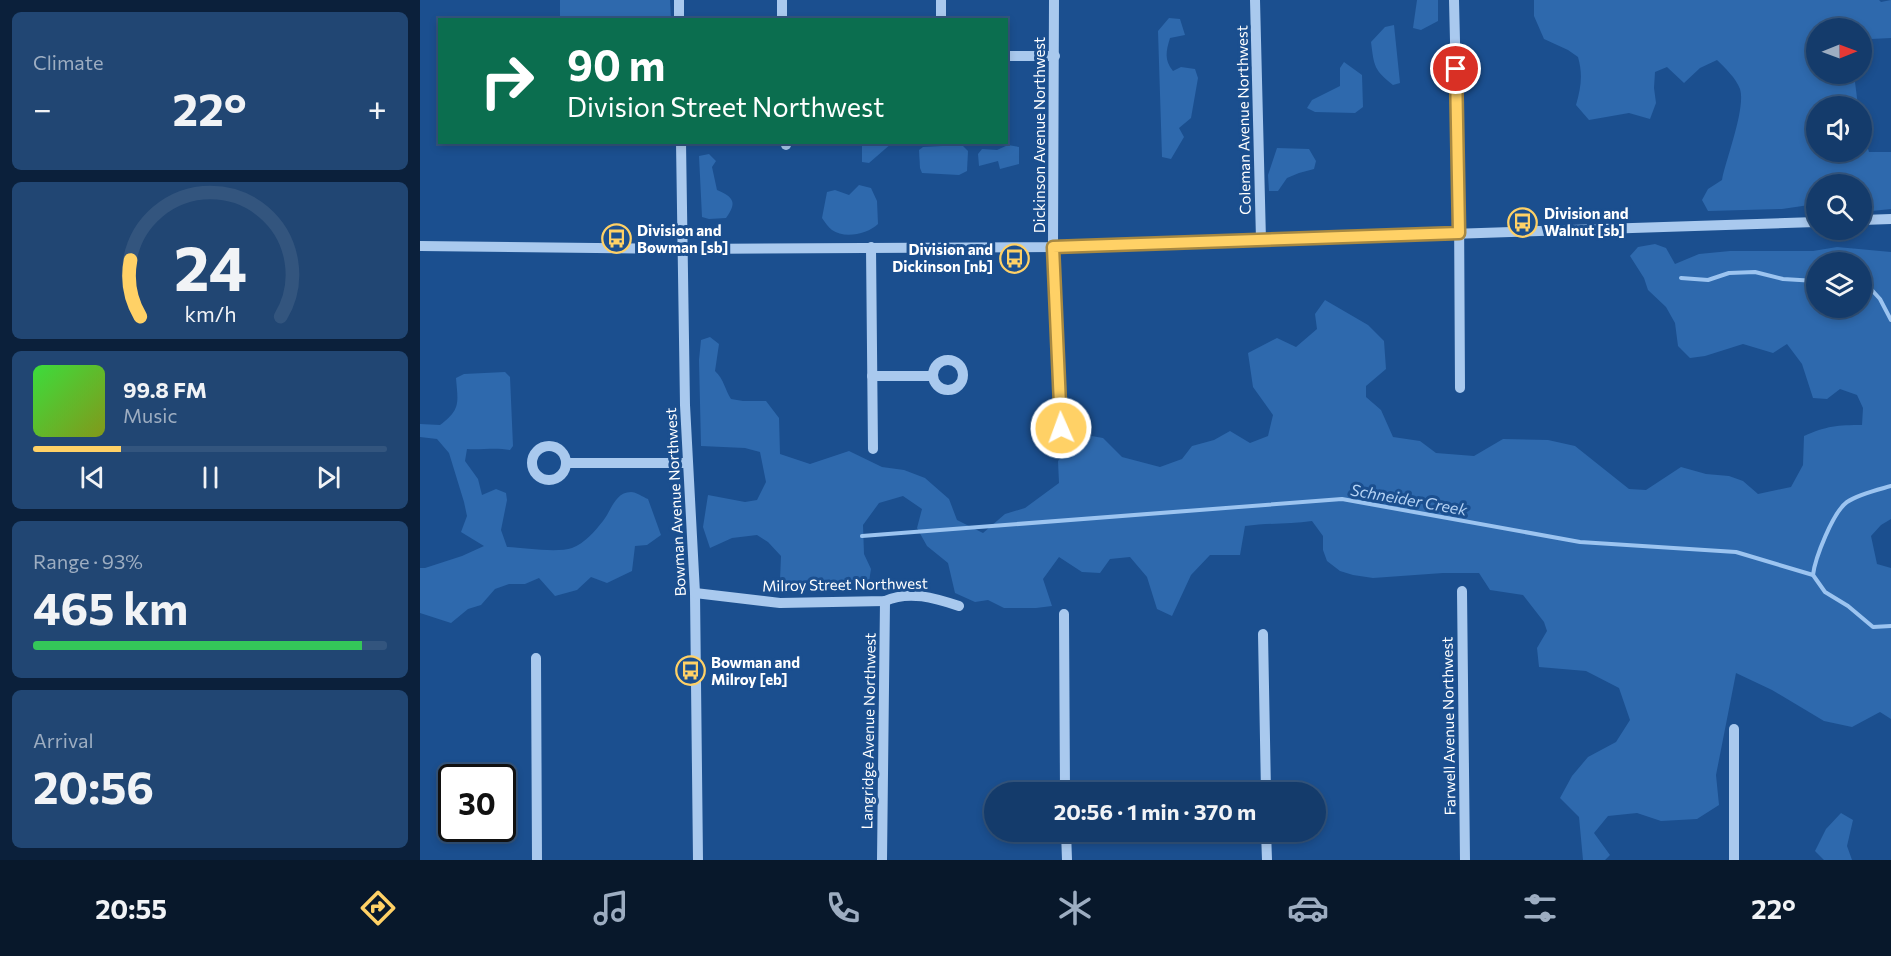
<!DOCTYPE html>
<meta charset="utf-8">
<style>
:root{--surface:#143b6b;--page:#214673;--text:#f1f3f6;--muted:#9dadc1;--line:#33557e;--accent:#ffd166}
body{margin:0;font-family:Commissioner,sans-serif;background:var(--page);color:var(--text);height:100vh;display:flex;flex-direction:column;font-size:22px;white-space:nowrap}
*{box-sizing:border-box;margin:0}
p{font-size:20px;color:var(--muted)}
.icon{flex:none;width:33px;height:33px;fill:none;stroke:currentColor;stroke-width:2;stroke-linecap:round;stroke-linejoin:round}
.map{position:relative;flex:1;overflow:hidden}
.details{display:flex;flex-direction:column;gap:12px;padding:12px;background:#0b203b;width:420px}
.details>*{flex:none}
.top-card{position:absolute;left:18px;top:18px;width:570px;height:126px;border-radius:0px;box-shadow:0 3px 9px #0003,0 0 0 2px var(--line);background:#0b6e4f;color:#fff;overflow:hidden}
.needle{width:39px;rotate:89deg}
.tools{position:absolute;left:1386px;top:18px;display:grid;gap:12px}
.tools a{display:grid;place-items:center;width:66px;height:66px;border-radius:50%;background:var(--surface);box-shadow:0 3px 9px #0003,0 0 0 2px var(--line);font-size:30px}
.speed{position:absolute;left:18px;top:764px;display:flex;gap:12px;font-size:30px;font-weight:700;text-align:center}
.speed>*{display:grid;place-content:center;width:78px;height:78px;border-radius:50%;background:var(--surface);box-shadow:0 3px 9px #0003,0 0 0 2px var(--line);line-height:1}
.speed .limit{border:3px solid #111;border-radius:9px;background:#fff;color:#111}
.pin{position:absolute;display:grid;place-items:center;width:51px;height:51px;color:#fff;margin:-26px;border:3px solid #fff;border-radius:50%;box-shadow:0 2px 6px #0007}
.me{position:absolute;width:66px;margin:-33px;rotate:358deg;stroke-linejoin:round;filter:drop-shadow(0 0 4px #0008)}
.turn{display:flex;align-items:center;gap:21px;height:126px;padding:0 30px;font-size:27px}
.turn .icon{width:78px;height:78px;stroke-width:2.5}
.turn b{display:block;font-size:42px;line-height:51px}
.big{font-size:45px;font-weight:700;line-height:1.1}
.details .card{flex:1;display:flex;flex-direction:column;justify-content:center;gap:9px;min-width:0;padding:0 21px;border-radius:9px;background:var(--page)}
.details .dial{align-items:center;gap:0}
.dial svg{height:156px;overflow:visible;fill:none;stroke:var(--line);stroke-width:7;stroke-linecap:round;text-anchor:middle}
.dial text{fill:var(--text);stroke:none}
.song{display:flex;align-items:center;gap:18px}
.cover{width:72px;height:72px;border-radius:9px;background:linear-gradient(135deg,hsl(120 70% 55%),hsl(70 70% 35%))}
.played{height:6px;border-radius:3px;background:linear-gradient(90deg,var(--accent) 25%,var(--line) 25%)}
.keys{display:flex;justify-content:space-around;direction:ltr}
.heat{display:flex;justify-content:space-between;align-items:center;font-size:33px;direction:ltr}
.charge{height:9px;border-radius:4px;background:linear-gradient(90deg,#34c759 93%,var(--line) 0)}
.trip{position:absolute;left:564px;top:782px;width:342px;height:60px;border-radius:30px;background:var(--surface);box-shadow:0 3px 9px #0003,0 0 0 2px var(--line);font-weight:700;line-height:60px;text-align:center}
.tab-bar{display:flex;height:96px;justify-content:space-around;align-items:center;background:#08182b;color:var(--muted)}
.tab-bar .icon{width:42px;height:42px}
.tab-bar .selected{color:var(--accent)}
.tab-bar b{font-size:27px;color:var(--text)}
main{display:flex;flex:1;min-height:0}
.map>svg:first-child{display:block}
</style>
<main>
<section class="details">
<div class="card"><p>Climate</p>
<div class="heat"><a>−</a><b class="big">22°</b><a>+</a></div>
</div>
<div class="card dial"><svg viewBox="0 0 100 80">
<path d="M14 69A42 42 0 1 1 86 69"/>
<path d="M14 69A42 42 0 0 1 9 40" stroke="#ffd166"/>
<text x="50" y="56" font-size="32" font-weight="700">24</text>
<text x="50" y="72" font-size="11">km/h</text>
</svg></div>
<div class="card">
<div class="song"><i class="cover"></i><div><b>99.8 FM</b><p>Music</p></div></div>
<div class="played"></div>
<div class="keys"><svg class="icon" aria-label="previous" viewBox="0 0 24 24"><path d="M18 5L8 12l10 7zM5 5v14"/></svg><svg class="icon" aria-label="pause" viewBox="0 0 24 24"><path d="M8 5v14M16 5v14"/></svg><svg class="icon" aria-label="next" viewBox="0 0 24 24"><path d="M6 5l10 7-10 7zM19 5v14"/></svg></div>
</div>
<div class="card"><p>Range · 93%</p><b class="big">465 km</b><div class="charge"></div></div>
<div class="card"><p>Arrival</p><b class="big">20:56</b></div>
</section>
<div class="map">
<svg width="1471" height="860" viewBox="0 0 1471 860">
<rect width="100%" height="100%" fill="#1b4f8f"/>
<g fill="#2e69ad" fill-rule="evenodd">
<polygon points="140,0 250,0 251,19 140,19"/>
<polygon points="997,0 1018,0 1018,21 1001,30 993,28"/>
<path d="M1114 0H1459L1461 2 1471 0V38L1451 39 1442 55V28H1396V74H1434L1438 106H1396V152H1442V128L1449 152H1471V209L1442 212V184H1396V204L1362 209 1288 211 1282 200 1288 189 1302 180C1306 159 1326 108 1320 89 1316 78 1305 68 1297 60L1280 68 1264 83 1247 67 1235 72 1234 88 1236 103 1230 119 1209 113 1169 120 1156 105C1161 87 1163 75 1158 57L1148 50 1124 39 1114 16Z"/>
<path d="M749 18 760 19 765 35 750 38C746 51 744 60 753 71L761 67 775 69 778 78 771 118 759 128 764 137 751 159 742 157 738 31Z"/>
<path d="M974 25 980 83 973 85C954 70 954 66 951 42L965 27Z"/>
<polygon points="924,62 942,75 943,107 935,113 895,112 887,108 892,100 920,86 920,68"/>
<polygon points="442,143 442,142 472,143 449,163 442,162"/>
<polygon points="542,145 548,151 547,171 539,175 502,173 500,168 499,150 503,147"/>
<polygon points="588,145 599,147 599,164 580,169 578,161 559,166 558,154 562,149 577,150"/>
<polygon points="857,148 889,149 896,161 894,169 879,173 867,178 858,191 849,191 848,175"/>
<path d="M289 154 296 161 292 167 297 190C313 197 318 202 306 218L289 219 282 217 279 156Z"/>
<path d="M439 185 451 188 457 201 458 224C448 234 424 239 412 230 408 227 405 222 402 218L407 192 415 190 429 195Z"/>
<path d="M1235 244 1246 248 1255 264 1279 254 1310 251H1393L1417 247 1471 252V519L1461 525 1451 536 1457 564 1471 568V719L1460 712 1432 727 1404 721 1352 690 1316 673 1296 775 1299 805 1277 819 1241 821 1217 813 1188 816 1174 833 1190 855 1185 860H1163L1159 817 1140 798 1152 776 1168 757 1196 742 1210 720 1199 688 1166 671 1119 667 1117 648 1127 631 1124 622 1103 595 1070 590 1059 573H1023L953 578 933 575 920 571 907 561 903 550V536L892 521C870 524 848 523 825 526L820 555H790L771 575 752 616 737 609 727 577 710 557 690 559 680 573 662 572 639 557 623 579 632 606 616 608H584L568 600 555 602 535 593 528 563 507 546 497 528 502 509 483 496 459 503 443 525 444 554 451 569 448 588 424 583 371 586 360 580 361 556 348 542 337 535 312 538 290 548 283 527 288 495 325 502 337 500 346 482 340 452 325 448 281 446 279 360 281 340 290 337 299 344 295 371C304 379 305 390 311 399L323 401H346L359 418 360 454 390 464 429 451 462 467 484 470 505 478 529 499 537 520 563 533 585 514 605 508 639 483 638 461 654 441 666 435 683 438 702 457 740 467 762 459 772 446 794 440 810 431 830 443 848 436 853 415 833 387 828 353 857 338 876 347 897 329 895 314 905 300 948 325 964 341 966 369 946 386V397L961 410 973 437 1000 441 1016 453 1054 456 1083 439 1128 440 1155 446 1209 489 1226 490 1261 467 1286 474 1309 476 1323 481 1338 494 1371 487 1383 465 1384 436C1406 426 1418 425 1442 425L1443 408 1437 395 1420 389 1407 399 1393 398 1382 364 1367 344 1353 353 1323 344 1285 356 1270 358 1258 346 1255 323 1246 307 1228 290 1224 278 1210 256 1218 247ZM1396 262H1442V308H1396Z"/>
<path d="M85 372 90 377 93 446 90 450C75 447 62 450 47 449L45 461 58 479 62 495 76 489 86 493 87 500 81 530 87 547C103 548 138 553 152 548 164 544 175 531 183 521 191 511 195 492 211 492 216 492 223 497 228 499L241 535 227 545 215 546 212 571 187 583 171 577 157 590 135 596 119 578 105 584H89L75 589 61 605 48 609 31 623 0 613V568H5L42 556 64 546 41 532 47 516 44 502 29 453 17 439 0 437V424L20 425C41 409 38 403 36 378L44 374Z"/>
<polygon points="1421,813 1433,820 1427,846 1432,860 1404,860 1395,851 1406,829"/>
</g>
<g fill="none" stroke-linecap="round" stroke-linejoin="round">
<g stroke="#9cc4f0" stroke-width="4">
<polyline points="1261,278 1288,280 1309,273 1335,272 1363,279 1396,281"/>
<polyline points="1442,288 1450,288 1460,299 1471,320"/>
<polyline points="442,536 922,499 1160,542 1316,552 1393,575 1405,592 1428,606 1453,627 1471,626"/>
<path d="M1393 575C1395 558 1413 512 1427 502 1439 494 1457 490 1471 486"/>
</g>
<g stroke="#a9c9ee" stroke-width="10">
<polyline points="259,0 259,20"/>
<polyline points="362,0 362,20"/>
<polyline points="521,0 521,20"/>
<polyline points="634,0 633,247 642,451"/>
<polyline points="835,0 841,240"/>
<polyline points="1034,0 1039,207 1040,388"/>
<polyline points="586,56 635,56"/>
<polyline points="261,142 265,405 275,593 278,860"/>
<polyline points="366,142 366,145"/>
<polyline points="1442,220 1471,219"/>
<polyline points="0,246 263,249 633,247 1396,222"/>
<polyline points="451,247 453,449"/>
<circle cx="528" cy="375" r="15"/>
<polyline points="452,376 513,376"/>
<circle cx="129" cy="463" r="17"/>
<polyline points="146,463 267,463"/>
<polyline points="1042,591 1045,860"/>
<path d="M275 593 360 603 465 601C489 590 515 598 539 606"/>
<polyline points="644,614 645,792"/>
<polyline points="843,634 846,792"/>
<polyline points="116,658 117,860"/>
<polyline points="1314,729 1314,860"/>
<polyline points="646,831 647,860"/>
<polyline points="846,831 847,860"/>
<polyline points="462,860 465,601"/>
</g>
</g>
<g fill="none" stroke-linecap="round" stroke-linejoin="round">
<defs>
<polyline id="route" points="641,428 633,247 1039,233 1036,69"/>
</defs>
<use href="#route" stroke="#a68842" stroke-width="15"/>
<use href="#route" stroke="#ffd166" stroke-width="10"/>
</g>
<defs>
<symbol id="bus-ring" viewBox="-11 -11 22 22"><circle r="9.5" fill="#1b4f8f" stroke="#ffd166" stroke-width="1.5"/><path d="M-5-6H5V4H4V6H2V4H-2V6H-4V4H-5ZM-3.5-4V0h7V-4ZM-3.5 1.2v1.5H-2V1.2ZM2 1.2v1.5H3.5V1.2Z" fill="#ffd166"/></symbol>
</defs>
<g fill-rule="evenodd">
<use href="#bus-ring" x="1086" y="206" width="33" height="33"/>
<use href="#bus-ring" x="180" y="222" width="33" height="33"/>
<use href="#bus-ring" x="578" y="242" width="33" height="33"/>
<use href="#bus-ring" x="254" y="654" width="33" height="33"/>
</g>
<g text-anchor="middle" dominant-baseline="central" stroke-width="6" stroke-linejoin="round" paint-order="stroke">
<g font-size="15" fill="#fff" stroke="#1b4f8f">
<text transform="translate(823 120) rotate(-91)">Coleman Avenue Northwest</text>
<text transform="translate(619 135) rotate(-90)">Dickinson Avenue Northwest</text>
<text transform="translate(255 502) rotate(-93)">Bowman Avenue Northwest</text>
<text transform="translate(425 584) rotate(-1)">Milroy Street Northwest</text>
<text transform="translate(1028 726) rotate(-91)">Farwell Avenue Northwest</text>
<text transform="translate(448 731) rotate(-89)">Langridge Avenue Northwest</text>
</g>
<g font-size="15" font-weight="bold" fill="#fff" stroke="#1b4f8f" text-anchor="start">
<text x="1124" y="213">Division and<tspan x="1124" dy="17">Walnut [sb]</tspan></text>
<text x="217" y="230">Division and<tspan x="217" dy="17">Bowman [sb]</tspan></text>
<text x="573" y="249" text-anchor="end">Division and<tspan x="573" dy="17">Dickinson [nb]</tspan></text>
<text x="291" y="662">Bowman and<tspan x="291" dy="17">Milroy [eb]</tspan></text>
</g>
<g font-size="16" font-style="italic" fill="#b5d3f5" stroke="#1b4f8f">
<text transform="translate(989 499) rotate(10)">Schneider Creek</text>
</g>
</g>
</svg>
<div class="tools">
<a><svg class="needle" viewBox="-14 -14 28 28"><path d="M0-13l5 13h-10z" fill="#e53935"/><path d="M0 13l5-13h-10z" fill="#9dadc1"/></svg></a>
<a><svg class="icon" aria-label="sound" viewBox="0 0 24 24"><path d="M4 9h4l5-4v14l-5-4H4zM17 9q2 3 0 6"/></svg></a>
<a><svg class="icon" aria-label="search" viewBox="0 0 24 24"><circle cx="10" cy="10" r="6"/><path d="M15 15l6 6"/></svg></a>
<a><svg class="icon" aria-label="layers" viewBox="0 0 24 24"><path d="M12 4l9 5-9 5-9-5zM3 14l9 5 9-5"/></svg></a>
</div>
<div class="speed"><div class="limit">30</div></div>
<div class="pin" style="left:1036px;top:69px;background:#d93025"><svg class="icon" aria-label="arrive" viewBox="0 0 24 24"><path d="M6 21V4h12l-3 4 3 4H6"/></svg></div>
<svg class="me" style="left:641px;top:428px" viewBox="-20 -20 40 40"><circle r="17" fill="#ffd166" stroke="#fff" stroke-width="3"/><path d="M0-11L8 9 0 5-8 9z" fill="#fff"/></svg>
<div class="trip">20:56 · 1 min · 370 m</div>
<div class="top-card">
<div class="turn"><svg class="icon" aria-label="right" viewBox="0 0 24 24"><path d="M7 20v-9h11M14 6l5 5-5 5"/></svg><div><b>90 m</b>Division Street Northwest</div></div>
</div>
</div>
</main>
<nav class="tab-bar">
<b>20:55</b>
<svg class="icon selected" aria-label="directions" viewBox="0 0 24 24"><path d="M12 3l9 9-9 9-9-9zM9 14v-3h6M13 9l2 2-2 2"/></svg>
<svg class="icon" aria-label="music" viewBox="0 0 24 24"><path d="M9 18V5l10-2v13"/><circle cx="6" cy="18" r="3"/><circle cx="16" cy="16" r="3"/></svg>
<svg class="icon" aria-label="phone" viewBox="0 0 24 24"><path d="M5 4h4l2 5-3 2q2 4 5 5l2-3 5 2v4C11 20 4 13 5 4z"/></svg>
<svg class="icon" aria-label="climate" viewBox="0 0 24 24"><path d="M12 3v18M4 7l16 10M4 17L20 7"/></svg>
<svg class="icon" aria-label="car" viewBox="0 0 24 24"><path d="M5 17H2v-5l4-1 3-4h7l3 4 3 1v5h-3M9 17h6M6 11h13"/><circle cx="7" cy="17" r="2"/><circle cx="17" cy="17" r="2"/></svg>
<svg class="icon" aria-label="filters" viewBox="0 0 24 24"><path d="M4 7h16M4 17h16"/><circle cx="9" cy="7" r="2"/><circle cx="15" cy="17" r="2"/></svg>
<b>22°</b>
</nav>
